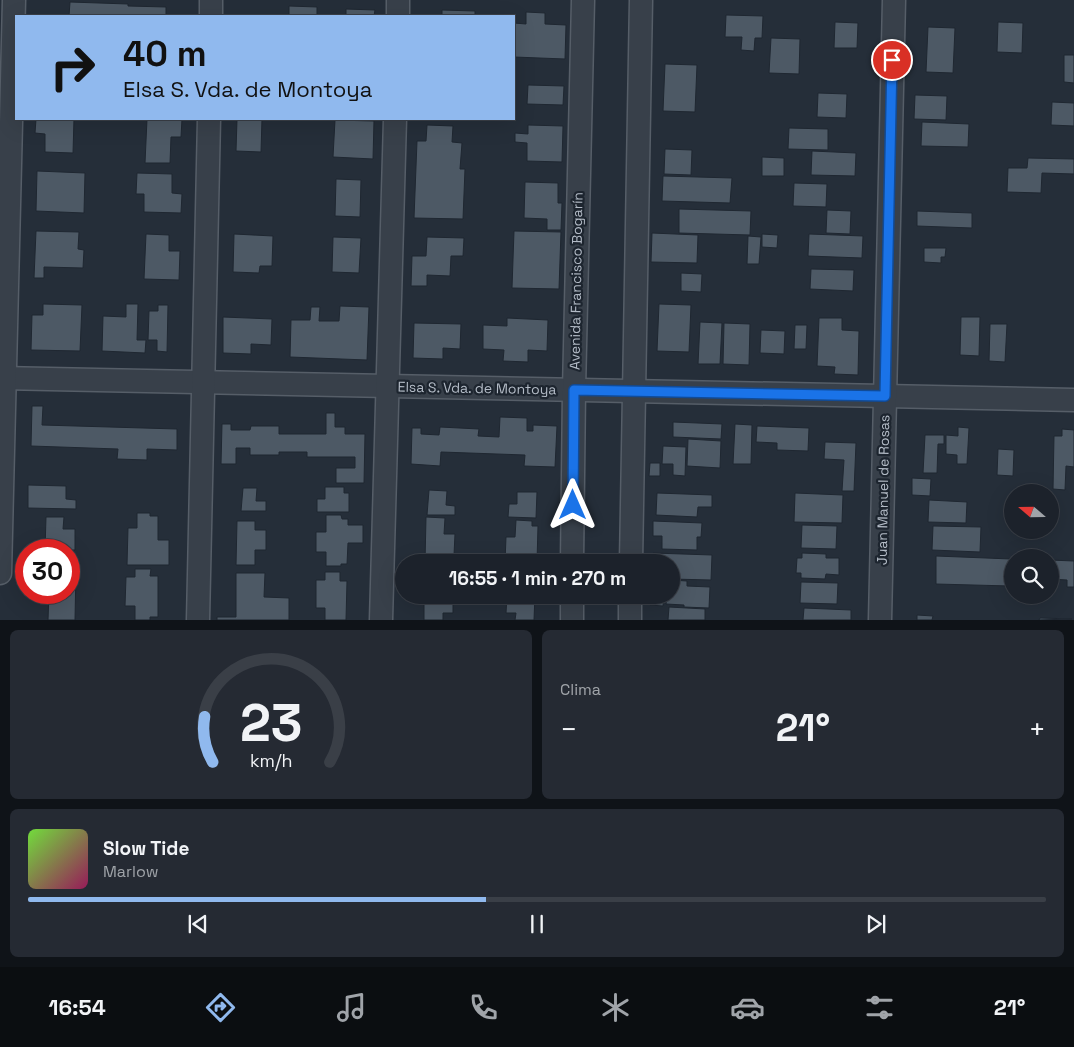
<!DOCTYPE html>
<html lang="es">
<meta charset="utf-8">
<style>
:root{--surface:#1c222b;--page:#252a33;--text:#f1f3f6;--muted:#a0a4a9;--line:#3a3f47;--accent:#90b9ee}
body{margin:0;font-family:"Space Grotesk",sans-serif;background:var(--page);color:var(--text);height:100vh;display:flex;flex-direction:column;font-size:19px;white-space:nowrap}
*{box-sizing:border-box;margin:0}
p{font-size:16px;color:var(--muted)}
.icon{flex:none;width:28px;height:28px;fill:none;stroke:currentColor;stroke-width:2;stroke-linecap:round;stroke-linejoin:round}
.map{position:relative;height:620px;overflow:hidden}
.sheet{display:flex;flex-direction:column;gap:10px;padding:10px;background:#0f1318;flex:1}
.sheet>*{flex:none}
.banner{position:absolute;left:15px;top:15px;width:500px;height:105px;border-radius:0px;box-shadow:0 5px 20px #0002,0 0 0 1px var(--line);background:#90b9ee;color:#111;overflow:hidden}
.needle{width:32px;rotate:290deg}
.controls{position:absolute;left:1004px;top:484px;display:grid;gap:10px}
.controls a{display:grid;place-items:center;width:55px;height:55px;border-radius:50%;background:var(--surface);box-shadow:0 5px 20px #0002,0 0 0 1px var(--line);font-size:25px}
.speed{position:absolute;left:15px;top:539px;display:flex;gap:10px;font-size:25px;font-weight:700;text-align:center}
.speed>*{display:grid;place-content:center;width:65px;height:65px;border-radius:50%;background:var(--surface);box-shadow:0 5px 20px #0002,0 0 0 1px var(--line);line-height:1}
.speed .limit{border:8px solid #d22;background:#fff;color:#111}
.pin{position:absolute;display:grid;place-items:center;width:42px;height:42px;color:#fff;margin:-21px;border:2px solid #fff;border-radius:50%;box-shadow:0 1px 5px #0007}
.me{position:absolute;width:55px;margin:-28px;rotate:0deg;stroke-linejoin:round;filter:drop-shadow(0 0 4px #0008)}
.turn{display:flex;align-items:center;gap:18px;height:105px;padding:0 25px;font-size:22px}
.turn .icon{width:65px;height:65px;stroke-width:2.5}
.turn b{display:block;font-size:35px;line-height:42px}
.big{font-size:38px;font-weight:700;line-height:1.1}
.sheet .tile{flex:1;display:flex;flex-direction:column;justify-content:center;gap:8px;min-width:0;padding:0 18px;border-radius:8px;background:var(--page)}
.sheet .dial{align-items:center;gap:0}
.dial svg{height:130px;overflow:visible;fill:none;stroke:var(--line);stroke-width:7;stroke-linecap:round;text-anchor:middle}
.dial text{fill:var(--text);stroke:none}
.song{display:flex;align-items:center;gap:15px}
.cover{width:60px;height:60px;border-radius:8px;background:linear-gradient(135deg,hsl(100 70% 55%),hsl(330 70% 35%))}
.played{height:5px;border-radius:2px;background:linear-gradient(90deg,var(--accent) 45%,var(--line) 45%)}
.keys{display:flex;justify-content:space-around;direction:ltr}
.heat{display:flex;justify-content:space-between;align-items:center;font-size:28px;direction:ltr}
.sheet .tiles{flex:1;display:grid;gap:10px;grid-template-columns:1fr 1fr}
.tile:last-child{grid-column:span 2}
.trip{position:absolute;left:395px;top:554px;width:285px;height:50px;border-radius:25px;background:var(--surface);box-shadow:0 5px 20px #0002,0 0 0 1px var(--line);font-weight:700;line-height:50px;text-align:center}
.tab-bar{display:flex;height:80px;justify-content:space-around;align-items:center;background:#0b0e11;color:var(--muted)}
.tab-bar .icon{width:35px;height:35px}
.tab-bar .active{color:var(--accent)}
.tab-bar b{font-size:22px;color:var(--text)}
.map>svg:first-child{display:block}
</style>
<div class="map">
<svg width="1074" height="620" viewBox="0 0 1074 620">
<rect width="100%" height="100%" fill="#252e39"/>
<g fill="#4d5965" stroke="#1f2731">
<polygon points="70,2 128,4 128,6 166,7 166,15 185,16 69,16"/>
<polygon points="289,6 317,7 317,16 289,16"/>
<polygon points="346,9 375,10 374,16 346,16"/>
<polygon points="442,10 475,11 475,16 442,16"/>
<polygon points="526,12 545,13 545,24 566,25 565,59 514,57 514,23 526,24"/>
<polygon points="726,15 763,16 762,38 755,38 754,51 741,50 742,37 725,37"/>
<polygon points="835,22 858,23 857,48 834,48"/>
<polygon points="998,22 1023,23 1022,53 997,52"/>
<polygon points="928,27 955,28 953,73 926,72"/>
<polygon points="771,38 800,39 799,74 769,73"/>
<polygon points="1064,55 1074,55 1074,83 1064,82"/>
<polygon points="665,64 697,65 695,112 663,111"/>
<polygon points="528,85 564,86 563,105 527,104"/>
<polygon points="818,93 847,94 846,118 817,117"/>
<polygon points="915,95 947,96 946,120 914,119"/>
<polygon points="1052,102 1074,103 1074,126 1051,125"/>
<polygon points="36,119 74,119 73,153 45,152 45,134 35,133"/>
<polygon points="147,119 182,119 181,137 171,137 170,163 145,163"/>
<polygon points="237,119 262,119 261,152 236,151"/>
<polygon points="335,120 374,121 373,159 333,157"/>
<polygon points="922,122 969,124 968,147 921,146"/>
<polygon points="427,125 453,126 452,142 462,143 460,169 465,169 463,219 414,218 417,141 426,141"/>
<polygon points="528,125 563,126 562,162 527,161 527,143 515,142 515,133 528,134"/>
<polygon points="789,128 828,129 828,150 788,149"/>
<polygon points="665,149 692,150 691,175 664,174"/>
<polygon points="812,151 856,153 855,176 811,175"/>
<polygon points="762,157 784,158 784,176 762,176"/>
<polygon points="1028,158 1074,159 1074,174 1042,173 1041,193 1007,192 1008,168 1027,168"/>
<polygon points="37,171 85,173 84,213 36,211"/>
<polygon points="137,173 172,174 172,193 182,194 181,213 144,212 144,194 136,194"/>
<polygon points="663,176 732,178 730,203 662,201"/>
<polygon points="336,179 361,180 360,217 335,216"/>
<polygon points="525,182 558,183 558,203 562,203 561,230 547,230 547,219 524,218"/>
<polygon points="794,183 827,184 826,207 793,206"/>
<polygon points="679,209 751,211 750,235 679,233"/>
<polygon points="827,210 851,211 850,234 826,233"/>
<polygon points="917,211 972,213 972,228 917,226"/>
<polygon points="36,231 79,232 78,249 84,250 83,268 44,267 44,278 34,278"/>
<polygon points="514,231 561,232 559,289 512,288"/>
<polygon points="652,233 698,235 697,263 651,262"/>
<polygon points="146,234 169,235 169,251 180,251 179,280 144,279"/>
<polygon points="234,234 273,236 272,266 260,266 259,273 233,272"/>
<polygon points="762,234 778,235 777,248 762,247"/>
<polygon points="809,234 863,236 862,258 808,256"/>
<polygon points="748,236 761,237 759,264 747,264"/>
<polygon points="333,237 361,238 359,273 332,272"/>
<polygon points="427,237 464,238 463,256 451,256 450,276 427,275 427,286 411,286 412,256 426,256"/>
<polygon points="924,248 946,248 945,257 941,257 941,263 924,262"/>
<polygon points="811,269 854,270 853,291 810,289"/>
<polygon points="681,273 702,274 701,292 681,291"/>
<polygon points="43,304 82,305 80,351 31,350 32,315 43,315"/>
<polygon points="126,304 138,304 137,340 146,340 145,353 102,351 103,316 126,317"/>
<polygon points="659,304 691,305 689,352 657,351"/>
<polygon points="158,305 168,305 167,352 157,351 157,340 148,340 149,311 158,311"/>
<polygon points="340,306 369,307 367,360 290,357 291,320 310,320 311,307 320,307 319,321 339,321"/>
<polygon points="223,317 272,319 271,345 251,344 251,354 223,353"/>
<polygon points="961,317 980,317 979,356 960,355"/>
<polygon points="507,318 548,320 547,351 528,350 528,362 503,361 504,350 483,349 483,325 507,326"/>
<polygon points="819,318 842,318 842,330 859,331 858,375 834,374 835,367 817,366"/>
<polygon points="700,322 722,323 720,364 698,364"/>
<polygon points="414,323 461,324 460,349 443,348 443,359 413,358"/>
<polygon points="724,323 750,324 749,365 723,364"/>
<polygon points="990,324 1007,324 1005,362 989,361"/>
<polygon points="795,325 807,325 806,349 794,349"/>
<polygon points="761,330 785,331 784,354 760,353"/>
<polygon points="32,406 43,406 42,425 177,429 177,450 147,449 147,460 117,459 118,449 31,446"/>
<polygon points="326,413 335,413 335,427 345,427 345,434 365,434 364,483 336,483 336,468 355,468 355,457 307,457 307,452 279,452 279,455 250,455 250,448 236,448 236,464 221,464 222,424 231,424 231,430 250,430 251,426 279,426 279,434 326,434"/>
<polygon points="500,417 527,418 527,431 533,431 533,425 557,426 555,467 524,466 525,455 441,452 440,466 411,464 412,428 421,428 421,434 439,435 440,427 479,429 478,436 499,437"/>
<polygon points="673,422 722,424 721,439 673,437"/>
<polygon points="735,424 752,425 751,464 733,464"/>
<polygon points="757,426 809,428 808,451 777,450 777,443 756,442"/>
<polygon points="958,427 969,428 967,464 957,464 957,455 946,454 946,435 958,436"/>
<polygon points="1062,429 1074,430 1074,467 1066,466 1065,490 1053,489 1054,436 1062,436"/>
<polygon points="925,435 944,435 944,444 938,444 937,473 923,473"/>
<polygon points="688,439 721,441 720,468 687,466"/>
<polygon points="825,442 856,443 854,491 842,491 844,460 824,459"/>
<polygon points="663,446 686,447 685,476 673,475 673,464 662,464"/>
<polygon points="998,449 1014,450 1013,476 997,475"/>
<polygon points="650,463 660,463 660,476 649,476"/>
<polygon points="912,478 931,479 930,496 912,495"/>
<polygon points="28,485 66,486 66,499 76,500 76,509 28,508"/>
<polygon points="325,487 344,487 344,493 349,493 349,512 317,512 317,499 325,499"/>
<polygon points="243,488 257,488 256,501 266,501 266,511 241,511"/>
<polygon points="429,490 447,491 446,505 455,506 455,515 427,515"/>
<polygon points="517,492 537,492 536,518 508,517 509,504 517,504"/>
<polygon points="657,493 712,495 712,507 698,507 697,517 656,515"/>
<polygon points="795,493 843,495 842,523 794,522"/>
<polygon points="929,500 967,502 966,523 928,522"/>
<polygon points="137,513 150,513 150,516 158,516 158,540 169,540 169,565 127,565 128,528 137,528"/>
<polygon points="326,515 341,515 342,519 348,519 348,525 363,525 363,543 348,543 347,564 341,564 341,566 326,566 326,552 316,552 316,532 326,532"/>
<polygon points="46,517 64,517 63,529 75,529 75,550 45,550"/>
<polygon points="426,517 445,518 444,534 455,534 454,555 444,555 443,562 425,562"/>
<polygon points="516,520 532,521 532,526 538,526 537,562 505,562 506,537 515,537"/>
<polygon points="237,521 255,521 255,530 266,530 266,550 255,550 255,565 236,565"/>
<polygon points="653,521 702,523 701,537 697,537 697,550 662,549 662,536 653,536"/>
<polygon points="802,525 837,526 836,549 801,548"/>
<polygon points="933,526 981,527 980,552 932,550"/>
<polygon points="653,553 712,555 711,580 671,579 671,562 653,562"/>
<polygon points="802,553 826,554 826,558 839,558 839,575 826,574 825,579 801,578 801,573 796,573 797,558 802,558"/>
<polygon points="936,556 1011,559 1010,586 936,584"/>
<polygon points="1050,560 1074,561 1074,587 1067,587 1067,580 1050,579"/>
<polygon points="69,568 76,568 75,620 48,620 49,592 69,592"/>
<polygon points="135,569 151,569 150,576 158,576 158,617 150,617 150,620 135,620 135,606 125,606 126,577 135,577"/>
<polygon points="325,572 340,572 340,581 347,581 346,620 325,620 325,608 316,608 316,580 325,580"/>
<polygon points="236,573 265,573 264,597 289,598 289,620 217,620 217,617 236,617"/>
<polygon points="671,580 687,581 687,586 710,587 709,608 684,607 684,605 666,604 667,595 671,595"/>
<polygon points="801,582 838,583 837,604 800,603"/>
<polygon points="424,595 453,595 453,613 443,613 443,620 424,620"/>
<polygon points="507,595 535,595 534,620 515,620 516,613 506,613"/>
<polygon points="651,595 664,595 663,606 650,605"/>
<polygon points="669,607 705,609 705,620 668,620"/>
<polygon points="804,608 851,610 851,620 803,620"/>
<polygon points="917,615 933,616 932,620 917,620"/>
<polygon points="1040,618 1072,619 1039,620"/>
</g>
<g fill="none" stroke-linecap="round" stroke-linejoin="round">
<defs>
<g id="minor">
<polyline points="211,16 211,0"/>
<polyline points="398,16 398,0"/>
<polyline points="0,378 1074,400"/>
<polyline points="572,562 574,390 583,0"/>
<polyline points="631,562 641,0"/>
<polyline points="0,573 14,0"/>
<polyline points="198,620 209,119"/>
<polyline points="381,620 395,119"/>
<polyline points="572,620 572,595"/>
<polyline points="630,620 630,595"/>
<polyline points="880,620 894,0"/>
</g>
</defs>
<use href="#minor" stroke="#565e68" stroke-width="25"/>
<use href="#minor" stroke="#38404a" stroke-width="22"/>
</g>
<g fill="none" stroke-linecap="round" stroke-linejoin="round">
<defs>
<polyline id="route" points="573,505 574,390 885,396 892,60"/>
</defs>
<use href="#route" stroke="#114b97" stroke-width="12"/>
<use href="#route" stroke="#1a73e8" stroke-width="9"/>
</g>
<g text-anchor="middle" dominant-baseline="central" stroke-width="4.5" stroke-linejoin="round" paint-order="stroke">
<g font-size="14" fill="#b3bbc6" stroke="#1d252f">
<text transform="translate(576 281) rotate(-89)">Avenida Francisco Bogarín</text>
<text transform="translate(477 388) rotate(1)">Elsa S. Vda. de Montoya</text>
<text transform="translate(883 490) rotate(-89)">Juan Manuel de Rosas</text>
</g>
</g>
</svg>
<div class="controls">
<a><svg class="needle" viewBox="-14 -14 28 28"><path d="M0-13l5 13h-10z" fill="#e53935"/><path d="M0 13l5-13h-10z" fill="#a0a4a9"/></svg></a>
<a><svg class="icon" aria-label="search" viewBox="0 0 24 24"><circle cx="10" cy="10" r="6"/><path d="M15 15l6 6"/></svg></a>
</div>
<div class="speed"><div class="limit">30</div></div>
<div class="pin" style="left:892px;top:60px;background:#d93025"><svg class="icon" aria-label="arrive" viewBox="0 0 24 24"><path d="M6 21V4h12l-3 4 3 4H6"/></svg></div>
<svg class="me" style="left:573px;top:505px" viewBox="-20 -20 40 40"><path d="M0-17L14 15 0 8-14 15z" fill="#1a73e8" stroke="#fff" stroke-width="4"/></svg>
<div class="trip">16:55 · 1 min · 270 m</div>
<div class="banner">
<div class="turn"><svg class="icon" aria-label="right" viewBox="0 0 24 24"><path d="M7 20v-9h11M14 6l5 5-5 5"/></svg><div><b>40 m</b>Elsa S. Vda. de Montoya</div></div>
</div>
</div>
<section class="sheet">
<div class="tiles">
<div class="tile dial"><svg viewBox="0 0 100 80">
<path d="M14 69A42 42 0 1 1 86 69"/>
<path d="M14 69A42 42 0 0 1 9 41" stroke="#90b9ee"/>
<text x="50" y="56" font-size="32" font-weight="700">23</text>
<text x="50" y="72" font-size="11">km/h</text>
</svg></div>
<div class="tile"><p>Clima</p>
<div class="heat"><a>−</a><b class="big">21°</b><a>+</a></div>
</div>
<div class="tile">
<div class="song"><i class="cover"></i><div><b>Slow Tide</b><p>Marlow</p></div></div>
<div class="played"></div>
<div class="keys"><svg class="icon" aria-label="previous" viewBox="0 0 24 24"><path d="M18 5L8 12l10 7zM5 5v14"/></svg><svg class="icon" aria-label="pause" viewBox="0 0 24 24"><path d="M8 5v14M16 5v14"/></svg><svg class="icon" aria-label="next" viewBox="0 0 24 24"><path d="M6 5l10 7-10 7zM19 5v14"/></svg></div>
</div>
</div>
</section>
<nav class="tab-bar">
<b>16:54</b>
<svg class="icon active" aria-label="directions" viewBox="0 0 24 24"><path d="M12 3l9 9-9 9-9-9zM9 14v-3h6M13 9l2 2-2 2"/></svg>
<svg class="icon" aria-label="music" viewBox="0 0 24 24"><path d="M9 18V5l10-2v13"/><circle cx="6" cy="18" r="3"/><circle cx="16" cy="16" r="3"/></svg>
<svg class="icon" aria-label="phone" viewBox="0 0 24 24"><path d="M5 4h4l2 5-3 2q2 4 5 5l2-3 5 2v4C11 20 4 13 5 4z"/></svg>
<svg class="icon" aria-label="climate" viewBox="0 0 24 24"><path d="M12 3v18M4 7l16 10M4 17L20 7"/></svg>
<svg class="icon" aria-label="car" viewBox="0 0 24 24"><path d="M5 17H2v-5l4-1 3-4h7l3 4 3 1v5h-3M9 17h6M6 11h13"/><circle cx="7" cy="17" r="2"/><circle cx="17" cy="17" r="2"/></svg>
<svg class="icon" aria-label="filters" viewBox="0 0 24 24"><path d="M4 7h16M4 17h16"/><circle cx="9" cy="7" r="2"/><circle cx="15" cy="17" r="2"/></svg>
<b>21°</b>
</nav>
